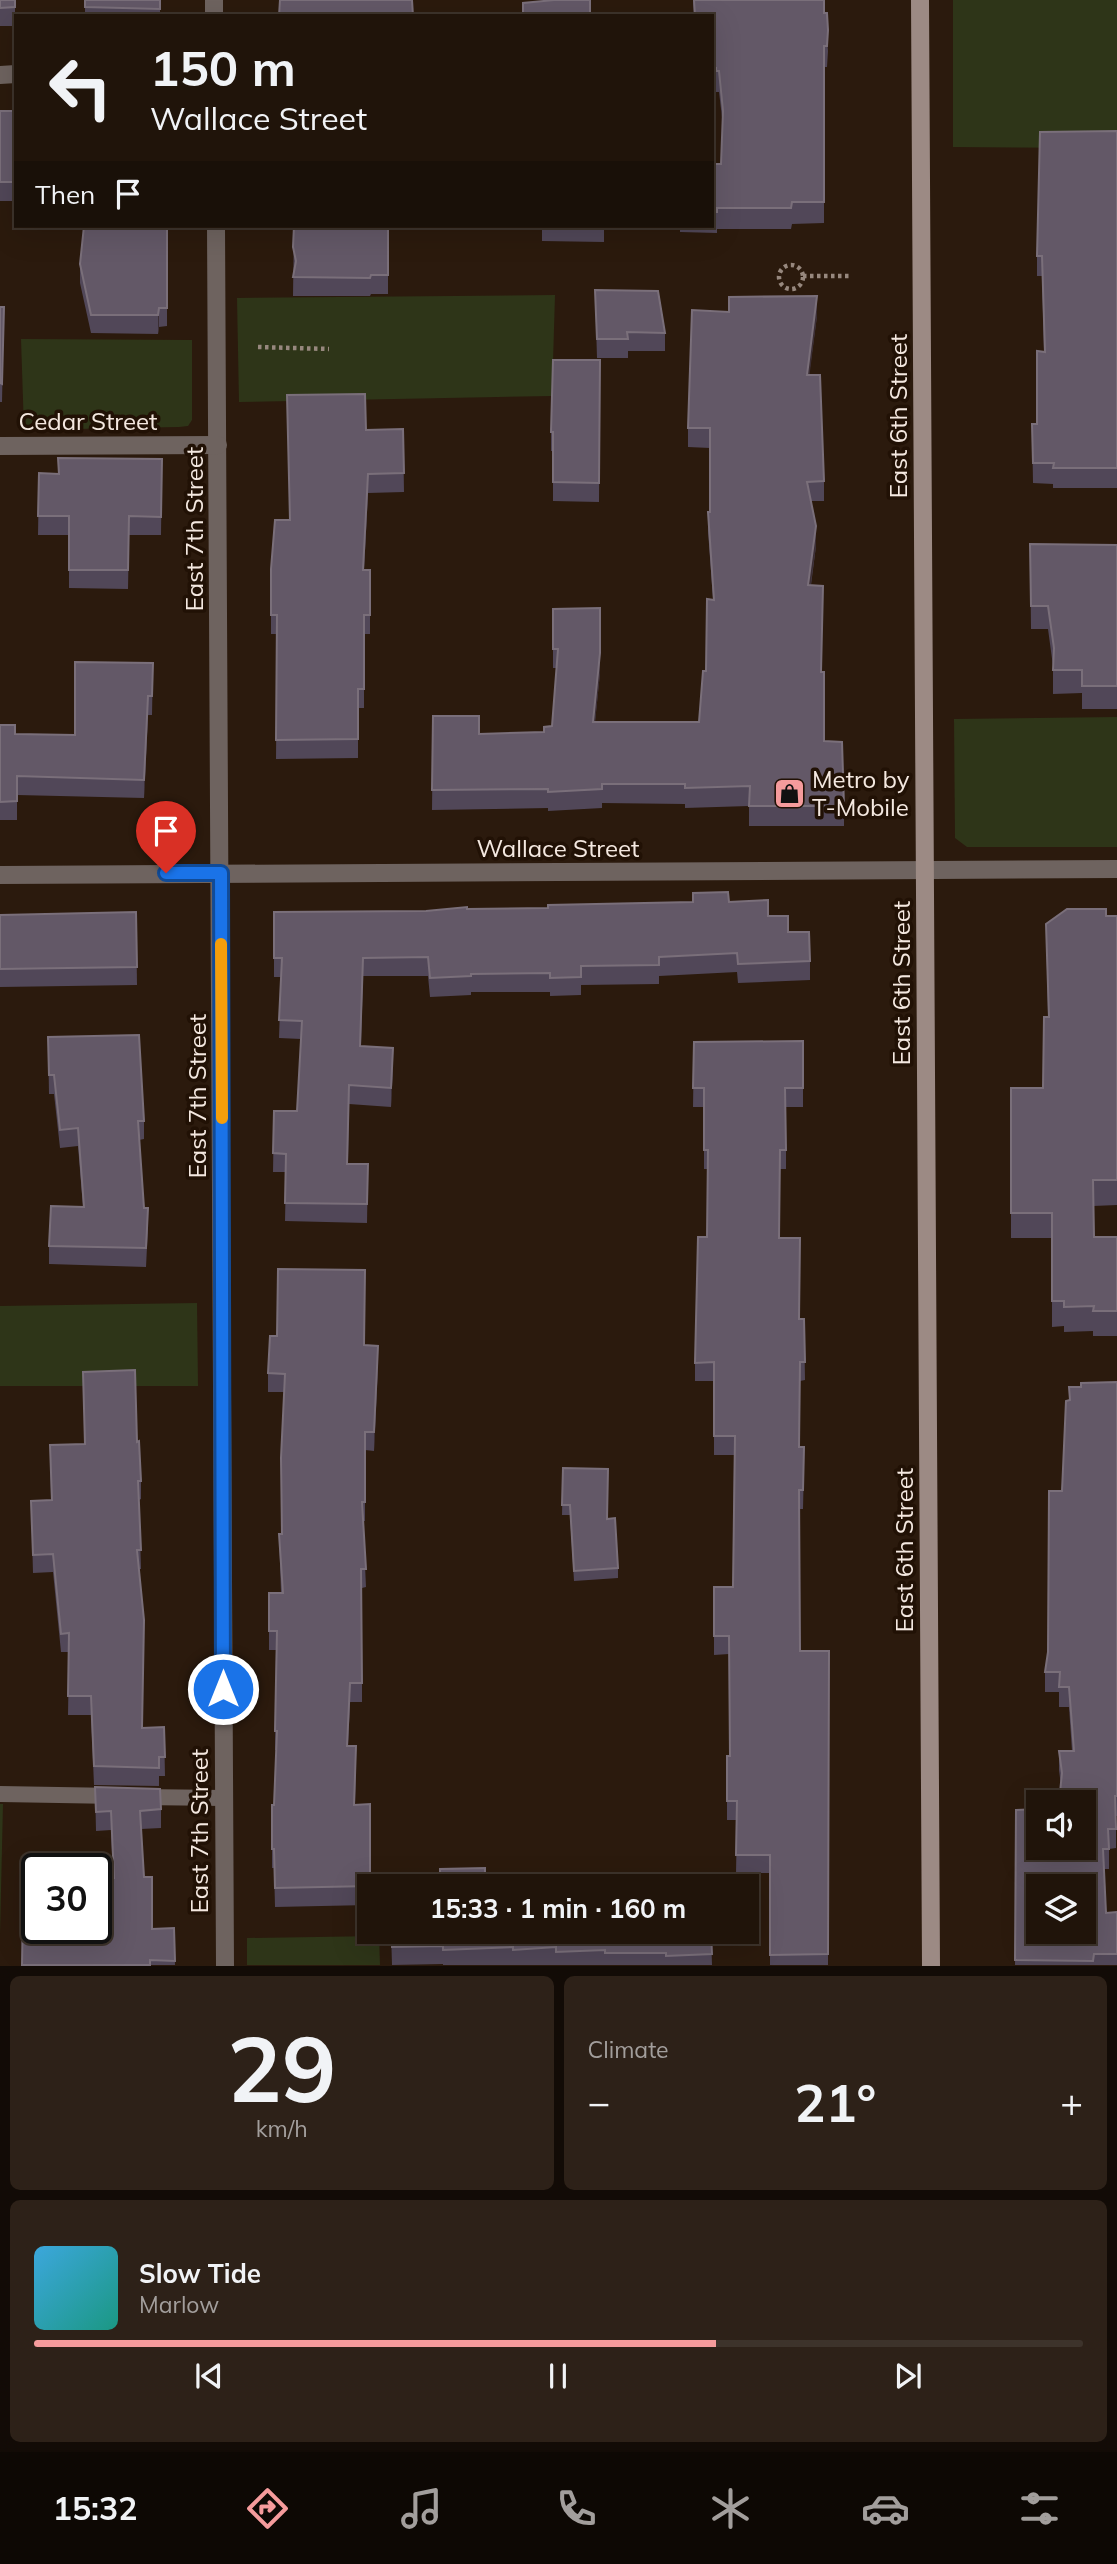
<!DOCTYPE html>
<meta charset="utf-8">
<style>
:root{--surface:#20140a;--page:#2d2118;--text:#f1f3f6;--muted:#a29e9c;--line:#3d332b;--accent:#f59b9c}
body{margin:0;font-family:Mulish,sans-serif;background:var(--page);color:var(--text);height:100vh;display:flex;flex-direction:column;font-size:26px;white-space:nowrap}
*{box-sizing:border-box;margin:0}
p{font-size:23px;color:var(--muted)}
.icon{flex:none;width:38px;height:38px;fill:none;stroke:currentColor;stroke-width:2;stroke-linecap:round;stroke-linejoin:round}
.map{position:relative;height:1966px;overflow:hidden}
.sheet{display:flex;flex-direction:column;gap:10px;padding:10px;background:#120b06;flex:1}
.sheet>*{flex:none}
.guide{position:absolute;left:14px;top:14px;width:700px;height:214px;border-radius:0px;box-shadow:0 7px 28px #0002,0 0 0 2px var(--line);background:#20140a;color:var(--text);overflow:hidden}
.fabs{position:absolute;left:1026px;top:1790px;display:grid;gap:14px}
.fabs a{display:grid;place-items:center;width:70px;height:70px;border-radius:0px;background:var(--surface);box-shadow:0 7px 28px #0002,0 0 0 2px var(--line);font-size:35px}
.speed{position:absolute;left:21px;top:1853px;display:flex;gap:14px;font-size:35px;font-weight:700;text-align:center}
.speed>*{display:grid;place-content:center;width:91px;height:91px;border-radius:50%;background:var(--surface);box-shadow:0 7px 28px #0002,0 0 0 2px var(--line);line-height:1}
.speed .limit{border:4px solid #111;border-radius:10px;background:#fff;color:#111}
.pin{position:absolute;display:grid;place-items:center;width:60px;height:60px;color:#fff;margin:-72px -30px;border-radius:50% 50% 50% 0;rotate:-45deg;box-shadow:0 0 7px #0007}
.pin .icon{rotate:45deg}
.me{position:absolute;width:77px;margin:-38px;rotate:0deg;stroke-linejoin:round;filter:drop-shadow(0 0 5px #0008)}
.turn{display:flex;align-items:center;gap:24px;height:147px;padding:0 21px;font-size:32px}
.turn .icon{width:91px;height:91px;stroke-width:2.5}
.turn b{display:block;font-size:49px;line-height:60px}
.then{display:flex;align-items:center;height:66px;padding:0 21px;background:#0003;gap:14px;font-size:26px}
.big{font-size:52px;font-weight:700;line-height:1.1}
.sheet .widget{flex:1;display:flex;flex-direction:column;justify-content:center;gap:10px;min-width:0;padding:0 24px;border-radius:10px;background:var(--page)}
.sheet .dial{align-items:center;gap:0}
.dial b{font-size:91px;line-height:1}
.song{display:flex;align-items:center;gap:21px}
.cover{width:84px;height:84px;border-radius:10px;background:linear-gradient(135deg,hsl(200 70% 55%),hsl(170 70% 35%))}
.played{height:7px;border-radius:4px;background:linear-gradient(90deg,var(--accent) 65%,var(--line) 65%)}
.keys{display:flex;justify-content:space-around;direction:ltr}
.heat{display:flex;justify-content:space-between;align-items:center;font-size:38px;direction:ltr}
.sheet .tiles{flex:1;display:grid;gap:10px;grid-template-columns:1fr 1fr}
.widget:last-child{grid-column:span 2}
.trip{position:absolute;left:357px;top:1874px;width:402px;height:70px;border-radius:0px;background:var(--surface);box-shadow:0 7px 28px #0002,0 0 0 2px var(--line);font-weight:700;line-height:70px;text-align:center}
.menu{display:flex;height:112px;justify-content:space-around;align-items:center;background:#0d0804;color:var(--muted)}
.menu .icon{width:49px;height:49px}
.menu .selected{color:var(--accent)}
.menu b{font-size:32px;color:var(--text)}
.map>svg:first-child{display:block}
</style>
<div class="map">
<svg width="1117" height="1966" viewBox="0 0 1117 1966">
<rect width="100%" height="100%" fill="#2b1a0d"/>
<g fill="#2e3518">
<polygon points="953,0 1117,0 1117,148 953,147"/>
<polygon points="555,295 552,396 239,402 237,298"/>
<polygon points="21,339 192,340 192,420 188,426 179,427 24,430"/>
<polygon points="1117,717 1117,847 967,847 955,838 954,719"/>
<polygon points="197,1303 198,1386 0,1386 0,1306"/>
<polygon points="0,1804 3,1804 0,1935"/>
<polygon points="379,1936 380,1965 247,1965 247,1938"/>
</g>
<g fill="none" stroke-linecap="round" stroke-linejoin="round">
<g stroke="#97887e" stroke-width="4.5" stroke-dasharray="3.5 3.5" stroke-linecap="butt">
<circle cx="791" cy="277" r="12"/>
<polyline points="803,276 849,276"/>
<polyline points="258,347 329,349"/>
</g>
<g stroke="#6e635f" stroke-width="16">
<polyline points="0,1794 117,1796"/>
<polyline points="139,1797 224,1798"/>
</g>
<g stroke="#6e635f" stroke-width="18">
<polyline points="214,0 214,16"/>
<polyline points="0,75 16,74"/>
<polyline points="216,226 225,1966"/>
<polyline points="0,446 218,445"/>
<polyline points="0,875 1117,869"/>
</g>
<polyline stroke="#9c8a84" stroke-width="18" points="920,0 931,1966"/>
</g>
<g fill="#514758">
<rect x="0" y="0" width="15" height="26"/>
<rect x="85" y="0" width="75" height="16"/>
<polygon points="693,0 824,0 828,51 827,67 824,67 824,223 792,224 791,229 717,229 717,233 680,232 680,226 712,226 712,164 721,164 723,126 719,92 716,92 716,89 712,89 712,16 694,16"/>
<rect x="0" y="111" width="16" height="90"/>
<polygon points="1117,131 1117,488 1053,488 1053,484 1033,483 1032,424 1037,424 1044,352 1042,276 1037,276 1037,256"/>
<polygon points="294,226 388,226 388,294 371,294 370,296 293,296"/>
<polygon points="542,226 604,226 604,242 542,241"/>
<polygon points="157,229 167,229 167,326 159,327 158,334 91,333 80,283 80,264"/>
<polygon points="595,290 665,333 665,351 628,351 628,358 597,358"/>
<polygon points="0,307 4,307 2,402 0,402"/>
<polygon points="817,316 809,375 824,481 824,501 811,501 816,546 811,585 822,672 824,741 844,806 844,826 749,826 749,806 685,808 685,804 602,803 602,808 548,811 548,808 432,810 433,716 479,734 544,732 552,726 557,668 553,668 553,609 600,673 595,722 699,722 706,671 713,599 708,531 708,512 710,512 710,448 688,447 688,428"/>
<polygon points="600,360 599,502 553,501 553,451 551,451 551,432"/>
<polygon points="403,429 404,492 368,493 364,570 370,570 370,634 364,634 364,708 358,708 358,758 276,759 277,634 271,634 271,569 290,520 366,430"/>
<polygon points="162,459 161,535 129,535 128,589 69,588 69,535 38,535 39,473 59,474"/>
<polygon points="1030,544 1117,545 1117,709 1082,709 1082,693 1053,694 1053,666 1048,629 1031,629"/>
<polygon points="153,663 152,715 148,715 144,798 17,795 17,820 0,820 0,725 15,734 75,735"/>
<polygon points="729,902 768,916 788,932 810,961 810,980 738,983 737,972 659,976 659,984 581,985 581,995 550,996 550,992 471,992 471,995 430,997 428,976 363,976 361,1046 393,1067 391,1107 349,1104 348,1164 368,1164 367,1223 285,1221 286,1172 273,1172 274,1111 297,1111 301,1039 279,1038 281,977 274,977 274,912 426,911 467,909 548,908"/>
<polygon points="136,912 137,985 0,987 0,915"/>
<polygon points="1106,916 1117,916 1117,1205 1093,1206 1094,1237 1117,1237 1117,1336 1093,1336 1093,1331 1064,1332 1064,1326 1052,1327 1052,1238 1011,1238 1011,1088 1043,1088 1048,1017 1046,924"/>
<polygon points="48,1037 144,1121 144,1139 139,1140 144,1208 148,1227 146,1267 49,1264 49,1246 83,1207 78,1146 60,1148 54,1094 49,1094"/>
<polygon points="803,1041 803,1107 786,1107 786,1169 780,1169 779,1238 799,1319 804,1319 805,1380 800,1381 799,1447 804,1465 803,1509 799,1509 800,1651 829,1651 828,1965 770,1965 770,1873 736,1873 737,1820 727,1820 727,1756 730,1756 729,1654 714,1655 714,1587 733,1587 734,1455 714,1455 714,1381 695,1381 695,1363 707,1237 708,1169 704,1169 704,1107 693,1107 694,1042"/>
<polygon points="364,1345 378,1365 374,1451 365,1450 365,1521 363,1521 366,1587 362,1588 362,1702 350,1702 348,1746 356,1765 355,1805 370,1804 369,1905 275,1907 274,1868 272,1868 272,1805 274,1805 277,1750 275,1750 276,1650 269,1650 269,1593 281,1593 279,1534 281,1534 284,1392 268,1392 268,1373"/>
<polygon points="1117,1382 1117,1816 1116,1816 1116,1848 1109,1849 1109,1869 1104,1869 1106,1913 1117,1912 1117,1965 1015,1965 1016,1810 1083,1848 1061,1786 1059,1770 1059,1751 1072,1751 1069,1707 1059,1707 1059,1692 1045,1692 1045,1672 1048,1652 1069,1400 1069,1387 1081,1387"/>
<polygon points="137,1442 141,1481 141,1499 139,1500 141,1569 139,1569 142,1728 164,1727 165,1776 159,1776 159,1786 94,1785 91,1715 68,1715 69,1652 61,1652 53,1572 33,1573 31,1501 51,1500 50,1445"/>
<polygon points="563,1468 607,1519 618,1568 618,1578 574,1581 570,1515 562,1515"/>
<polygon points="95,1787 161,1809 161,1828 141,1829 144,1877 152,1929 174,1928 175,1965 22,1965 37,1928 113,1878 111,1830 96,1831"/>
<polygon points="391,1932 711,1932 712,1965 443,1965 443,1964 392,1965"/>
</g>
<g fill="#3b2e34">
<polygon points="817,296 817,316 807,395 807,375"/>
<polygon points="159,308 159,327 158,334 158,315"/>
<polygon points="368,474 368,493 363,588 363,570"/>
<polygon points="816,526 816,546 808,604 808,585"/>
<polygon points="600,653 600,673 593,742 593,722"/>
<polygon points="148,696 148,715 144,798 144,780"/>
<polygon points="393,1048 393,1067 391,1107 391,1088"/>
<polygon points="378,1346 378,1365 374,1451 374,1432"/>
<polygon points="350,1683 350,1702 347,1765 347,1746"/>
</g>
<g fill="#635867" stroke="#7a6f7a" stroke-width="2" fill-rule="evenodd">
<polygon points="0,0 15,0 15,7 0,8"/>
<polygon points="85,0 160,0 160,9 85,7"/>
<polygon points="280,0 412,0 413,16 279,16"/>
<polygon points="554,0 590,0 590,16 523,16 523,3"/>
<polygon points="694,0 824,0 824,13 827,13 828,30 827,46 824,46 824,202 792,202 791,208 717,208 717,212 712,212 712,164 721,164 723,111 719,71 716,71 716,68 712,68 712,16 695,16"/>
<rect x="0" y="111" width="16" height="71"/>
<polygon points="1117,131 1117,468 1053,468 1054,463 1033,463 1032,424 1037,424 1037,351 1045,352 1042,256 1037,256 1040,132"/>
<polygon points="84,226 156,226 155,229 167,229 167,308 159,308 158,315 91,315 80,264"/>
<polygon points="294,226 388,226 388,275 371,275 370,278 293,277 296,261 293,247"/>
<polygon points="595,290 658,291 665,333 627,332 628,339 597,339"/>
<polygon points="817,296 807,375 820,375 824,481 807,482 816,526 808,585 823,586 821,672 824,672 824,741 842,742 844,806 749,806 750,786 685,788 685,784 602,784 602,789 548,792 548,789 432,790 433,716 479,716 479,734 544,732 544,727 552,726 558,649 553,649 553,609 600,608 600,653 593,722 699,722 703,671 706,671 707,599 714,600 708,512 710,512 710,428 688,428 692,310 729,312 729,297"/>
<polygon points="0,307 4,307 2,384 0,383"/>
<polygon points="553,360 600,360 599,483 553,482 553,432 551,432"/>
<polygon points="365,394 366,430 403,429 404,473 368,474 363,570 370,570 370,615 364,615 364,689 358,689 358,739 276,740 277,615 271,615 271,569 275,520 290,520 287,395"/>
<polygon points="58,458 162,459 161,517 129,516 128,570 69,570 69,516 38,516 39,473 59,474"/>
<polygon points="1030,544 1117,545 1117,686 1082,686 1082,670 1053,670 1054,648 1048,606 1031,606"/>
<polygon points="75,662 153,663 152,696 148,696 144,780 17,776 17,801 0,802 0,725 15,725 15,734 75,735"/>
<polygon points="728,892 729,902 768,900 768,916 788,916 788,932 809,932 810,961 738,964 737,953 659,957 659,965 581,966 581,977 550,978 550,973 471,974 471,976 430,978 428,957 363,958 360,1046 393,1048 391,1088 349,1085 347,1164 368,1164 367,1204 285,1203 286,1154 273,1153 274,1111 297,1111 302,1021 279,1020 282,958 274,958 274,912 426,911 467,907 467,909 548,908 548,905 693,902 693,893"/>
<polygon points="1067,909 1106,909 1106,916 1117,916 1117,1180 1093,1180 1094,1237 1117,1237 1117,1311 1093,1311 1094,1306 1064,1307 1064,1301 1052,1301 1052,1213 1011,1213 1011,1088 1043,1088 1044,1017 1049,1017 1046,924"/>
<polygon points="136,912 137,967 0,969 0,915"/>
<polygon points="139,1035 144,1121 138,1121 144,1208 148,1208 146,1248 49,1246 51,1206 84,1207 78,1128 60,1130 54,1075 49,1075 48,1037"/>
<polygon points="803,1041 803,1088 785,1088 786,1150 780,1150 779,1238 800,1238 799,1319 804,1319 805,1362 800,1362 799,1447 804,1447 803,1490 799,1490 800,1651 829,1651 828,1954 770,1955 770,1855 736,1855 737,1801 727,1801 727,1756 730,1756 729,1636 714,1636 714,1587 733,1587 735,1436 714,1436 714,1362 695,1363 698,1237 707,1237 708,1150 704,1150 704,1088 693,1088 694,1042"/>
<polygon points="278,1269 365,1270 364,1345 378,1346 374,1432 365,1432 365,1502 362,1502 366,1569 361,1569 362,1683 350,1683 347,1746 356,1746 354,1805 370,1804 370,1886 275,1888 274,1849 272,1849 272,1805 274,1805 277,1731 275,1731 277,1631 269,1631 269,1593 283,1593 279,1534 282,1534 281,1458 285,1374 268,1373 270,1336 277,1336"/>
<polygon points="135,1370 137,1442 139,1441 141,1481 138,1481 141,1550 137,1550 144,1620 142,1728 164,1727 165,1757 159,1757 159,1768 94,1766 91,1696 68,1696 69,1633 61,1634 53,1554 33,1555 31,1501 52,1500 50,1445 85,1444 83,1372"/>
<path d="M1117 1382V1796H1115L1116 1829H1108L1109 1849H1103L1106 1913 1117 1912V1954H1094L1093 1961 1015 1960 1016 1810 1038 1809V1848H1083V1802H1059L1062 1773 1059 1751H1074L1069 1687H1059L1060 1672H1045L1048 1652 1049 1491H1062L1066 1401 1070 1400 1069 1387H1081V1383ZM1038 1886H1083V1932H1038Z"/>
<polygon points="563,1468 608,1469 607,1519 615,1518 618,1568 574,1571 570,1505 562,1505"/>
<polygon points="95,1787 160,1789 161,1809 140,1811 144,1877 152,1877 152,1929 174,1928 175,1961 150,1960 150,1965 22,1965 23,1907 37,1907 37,1928 96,1928 96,1878 114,1878 111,1811 96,1812"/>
<polygon points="485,1868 485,1885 544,1880 545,1886 390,1886 390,1875 440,1874 440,1869"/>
<polygon points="709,1878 710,1886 663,1886 663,1880"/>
<polygon points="392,1932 711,1932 712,1954 666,1956 666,1953 605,1953 605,1950 556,1952 556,1947 513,1950 513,1947 443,1950 443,1946 392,1947"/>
</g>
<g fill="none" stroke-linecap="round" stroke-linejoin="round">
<defs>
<polyline id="route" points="166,873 221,873 223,1689"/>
</defs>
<use href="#route" stroke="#114b97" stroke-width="18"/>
<use href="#route" stroke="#1a73e8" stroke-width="12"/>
<polyline stroke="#f59e0b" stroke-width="12" points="221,944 222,1118"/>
</g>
<defs>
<symbol id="shop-square" viewBox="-11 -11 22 22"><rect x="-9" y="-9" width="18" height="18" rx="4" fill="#f59b9c" stroke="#211105"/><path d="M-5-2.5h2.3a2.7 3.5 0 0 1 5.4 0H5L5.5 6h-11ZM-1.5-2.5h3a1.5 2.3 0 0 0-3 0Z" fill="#111"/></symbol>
</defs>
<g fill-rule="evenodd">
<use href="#shop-square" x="772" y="776" width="35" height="35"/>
</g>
<g text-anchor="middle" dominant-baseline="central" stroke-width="7" stroke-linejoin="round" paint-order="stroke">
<g font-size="24" fill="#f4e8e0" stroke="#211105">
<text transform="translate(898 416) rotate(-90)">East 6th Street</text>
<text x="88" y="421">Cedar Street</text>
<text transform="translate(194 529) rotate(-90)">East 7th Street</text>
<text x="558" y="848">Wallace Street</text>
<text transform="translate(901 983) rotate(-90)">East 6th Street</text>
<text transform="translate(197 1096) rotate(-90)">East 7th Street</text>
<text transform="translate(904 1550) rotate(-90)">East 6th Street</text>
<text transform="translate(199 1831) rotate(-90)">East 7th Street</text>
</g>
<g font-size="24" fill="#f4e8e0" stroke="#211105" text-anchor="start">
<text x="812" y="779">Metro by<tspan x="812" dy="28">T-Mobile</tspan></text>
</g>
</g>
</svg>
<div class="fabs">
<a><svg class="icon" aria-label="sound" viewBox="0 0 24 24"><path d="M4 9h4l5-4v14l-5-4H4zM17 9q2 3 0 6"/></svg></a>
<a><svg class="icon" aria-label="layers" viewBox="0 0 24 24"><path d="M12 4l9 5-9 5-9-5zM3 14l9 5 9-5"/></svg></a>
</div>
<div class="speed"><div class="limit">30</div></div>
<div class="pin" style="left:166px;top:873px;background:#d93025"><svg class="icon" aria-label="arrive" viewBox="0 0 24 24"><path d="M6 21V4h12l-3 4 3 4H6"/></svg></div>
<svg class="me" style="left:223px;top:1689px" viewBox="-20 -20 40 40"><circle r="17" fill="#1a73e8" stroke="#fff" stroke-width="3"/><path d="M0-11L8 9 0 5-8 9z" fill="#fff"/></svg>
<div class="trip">15:33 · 1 min · 160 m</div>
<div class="guide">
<div class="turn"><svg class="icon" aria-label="left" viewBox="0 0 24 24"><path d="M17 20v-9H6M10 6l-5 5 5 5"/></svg><div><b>150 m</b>Wallace Street</div></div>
<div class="then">Then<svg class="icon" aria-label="arrive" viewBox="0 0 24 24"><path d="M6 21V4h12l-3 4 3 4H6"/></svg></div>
</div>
</div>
<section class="sheet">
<div class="tiles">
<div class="widget dial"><b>29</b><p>km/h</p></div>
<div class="widget"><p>Climate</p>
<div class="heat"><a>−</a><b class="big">21°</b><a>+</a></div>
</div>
<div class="widget">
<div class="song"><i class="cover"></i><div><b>Slow Tide</b><p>Marlow</p></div></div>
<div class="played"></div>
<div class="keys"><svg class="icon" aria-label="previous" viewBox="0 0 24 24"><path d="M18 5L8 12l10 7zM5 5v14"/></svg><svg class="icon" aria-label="pause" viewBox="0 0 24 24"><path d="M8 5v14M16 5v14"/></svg><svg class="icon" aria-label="next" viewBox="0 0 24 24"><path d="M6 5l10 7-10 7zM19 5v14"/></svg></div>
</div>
</div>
</section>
<nav class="menu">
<b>15:32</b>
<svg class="icon selected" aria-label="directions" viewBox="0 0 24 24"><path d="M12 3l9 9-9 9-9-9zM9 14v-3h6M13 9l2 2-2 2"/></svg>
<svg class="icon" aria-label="music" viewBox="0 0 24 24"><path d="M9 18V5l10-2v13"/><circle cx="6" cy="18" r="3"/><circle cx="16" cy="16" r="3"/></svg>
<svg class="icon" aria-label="phone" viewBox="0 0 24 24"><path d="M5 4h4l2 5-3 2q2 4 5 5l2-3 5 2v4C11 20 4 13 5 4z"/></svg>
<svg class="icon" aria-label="climate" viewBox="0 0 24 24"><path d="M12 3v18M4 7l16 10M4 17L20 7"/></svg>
<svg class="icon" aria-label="car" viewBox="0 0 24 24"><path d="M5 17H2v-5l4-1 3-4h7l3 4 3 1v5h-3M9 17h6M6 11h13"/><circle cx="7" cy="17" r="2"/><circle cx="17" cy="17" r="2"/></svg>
<svg class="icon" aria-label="filters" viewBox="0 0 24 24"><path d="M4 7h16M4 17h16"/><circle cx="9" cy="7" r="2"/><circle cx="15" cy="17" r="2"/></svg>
</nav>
